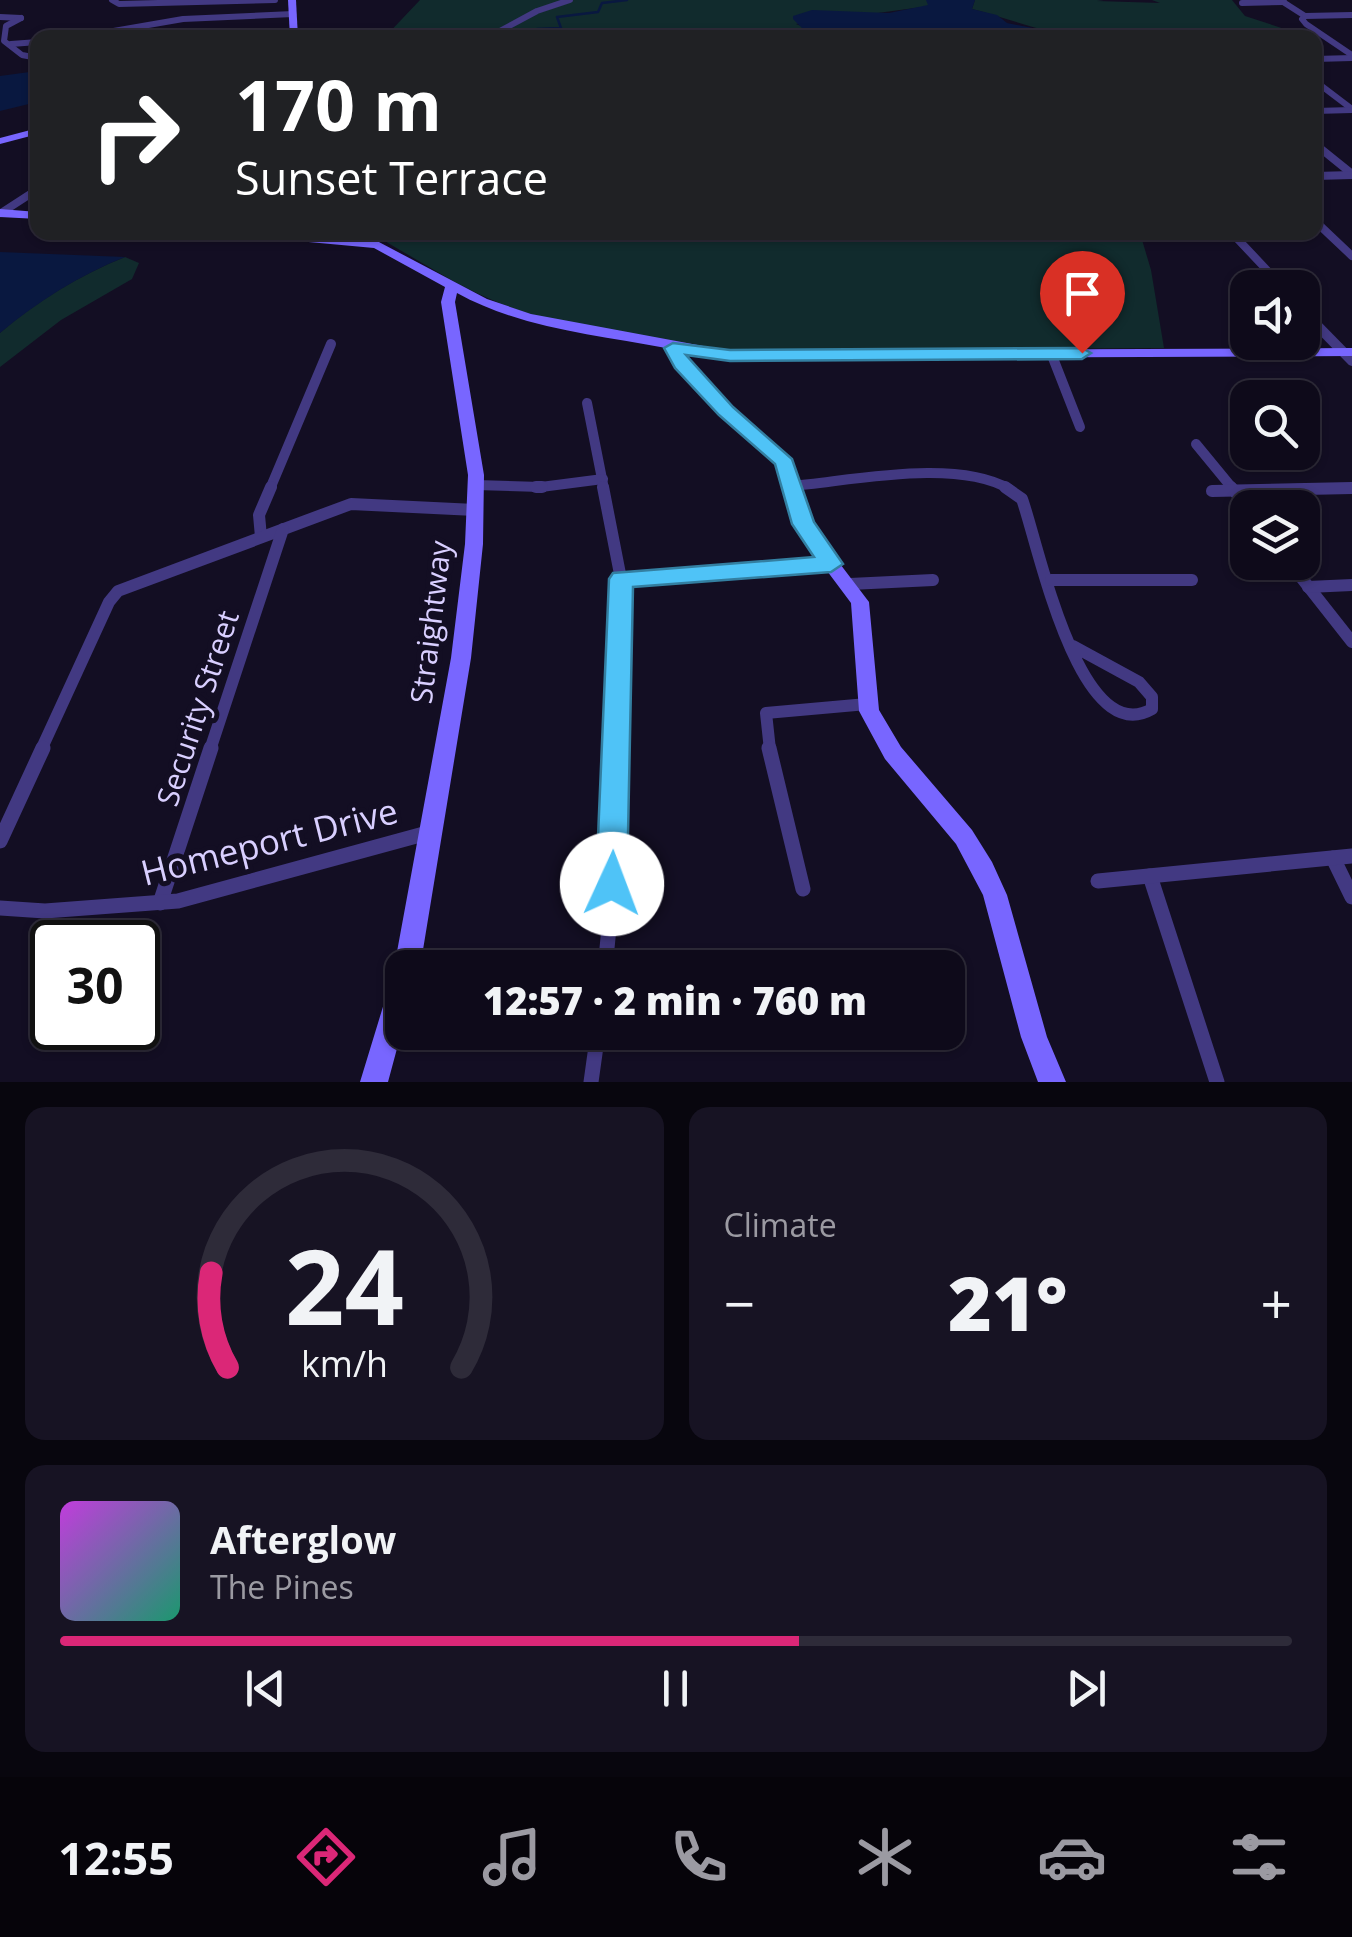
<!DOCTYPE html>
<meta charset="utf-8">
<style>
:root{--surface:#0e0a1a;--page:#171323;--text:#f1f3f6;--muted:#9b9aa2;--line:#2e2b39;--accent:#db2777}
body{margin:0;font-family:"Open Sans",sans-serif;background:var(--page);color:var(--text);height:100vh;display:flex;flex-direction:column;font-size:38px;white-space:nowrap}
*{box-sizing:border-box;margin:0}
p{font-size:32px;color:var(--muted)}
.icon{flex:none;width:55px;height:55px;fill:none;stroke:currentColor;stroke-width:2;stroke-linecap:round;stroke-linejoin:round}
.map{position:relative;height:1082px;overflow:hidden}
.drawer{display:flex;flex-direction:column;gap:25px;padding:25px;background:#08060e;flex:1}
.drawer>*{flex:none}
.hud{position:absolute;left:30px;top:30px;width:1292px;height:210px;border-radius:20px;box-shadow:0 2px 8px #0004,0 0 0 2px var(--line);background:#202124;color:#fff;overflow:hidden}
.buttons{position:absolute;left:1230px;top:270px;display:grid;gap:20px}
.buttons a{display:grid;place-items:center;width:90px;height:90px;border-radius:20px;background:var(--surface);box-shadow:0 2px 8px #0004,0 0 0 2px var(--line);font-size:50px}
.speed{position:absolute;left:30px;top:920px;display:flex;gap:20px;font-size:50px;font-weight:700;text-align:center}
.speed>*{display:grid;place-content:center;width:130px;height:130px;border-radius:50%;background:var(--surface);box-shadow:0 2px 8px #0004,0 0 0 2px var(--line);line-height:1}
.speed .limit{border:5px solid #111;border-radius:15px;background:#fff;color:#111}
.pin{position:absolute;display:grid;place-items:center;width:85px;height:85px;color:#fff;margin:-102px -42px;border-radius:50% 50% 50% 0;rotate:-45deg;box-shadow:0 0 10px #0007}
.pin .icon{rotate:45deg}
.me{position:absolute;width:110px;margin:-55px;rotate:2deg;stroke-linejoin:round;filter:drop-shadow(0 0 8px #0008)}
.turn{display:flex;align-items:center;gap:35px;height:210px;padding:0 40px;font-size:45px}
.turn .icon{width:130px;height:130px;stroke-width:2.5}
.turn b{display:block;font-size:70px;line-height:85px}
.big{font-size:75px;font-weight:800;line-height:1.1}
.drawer .widget{flex:1;display:flex;flex-direction:column;justify-content:center;gap:15px;min-width:0;padding:0 35px;border-radius:20px;background:var(--page)}
.drawer .dial{align-items:center;gap:0}
.dial svg{height:260px;overflow:visible;fill:none;stroke:var(--line);stroke-width:7;stroke-linecap:round;text-anchor:middle}
.dial text{fill:var(--text);stroke:none}
.song{display:flex;align-items:center;gap:30px}
.cover{width:120px;height:120px;border-radius:15px;background:linear-gradient(135deg,hsl(290 70% 55%),hsl(160 70% 35%))}
.played{height:10px;border-radius:5px;background:linear-gradient(90deg,var(--accent) 60%,var(--line) 60%)}
.keys{display:flex;justify-content:space-around;direction:ltr}
.heat{display:flex;justify-content:space-between;align-items:center;font-size:55px;direction:ltr}
.drawer .tiles{flex:1;display:grid;gap:25px;grid-template-columns:1fr 1fr}
.widget:last-child{grid-column:span 2}
.trip{position:absolute;left:385px;top:950px;width:580px;height:100px;border-radius:20px;background:var(--surface);box-shadow:0 2px 8px #0004,0 0 0 2px var(--line);font-weight:800;line-height:100px;text-align:center}
.tab-bar{display:flex;height:160px;justify-content:space-around;align-items:center;background:#06040a;color:var(--muted)}
.tab-bar .icon{width:70px;height:70px}
.tab-bar .selected{color:var(--accent)}
.tab-bar b{font-size:45px;color:var(--text)}
.map>svg:first-child{display:block}
</style>
<div class="map">
<svg width="1352" height="1082" viewBox="0 0 1352 1082">
<rect width="100%" height="100%" fill="#130e23"/>
<g fill="#112b2d">
<polygon points="420,0 929,0 937,5 796,24 829,37 384,38"/>
<path d="M975 0H1104L1097 1 1160 3 1152 0H1232L1245 16 1309 37C1235 37 1157 44 1084 37 1045 34 1008 18 972 9Z"/>
<path d="M376 233H1140L1151 270 1164 348 739 350C660 341 563 331 490 299 455 284 421 262 388 243Z"/>
<path d="M125 257 139 263 132 279 61 320 0 367V333C37 301 80 275 125 257Z"/>
</g>
<g fill="#091840">
<polygon points="926,0 975,0 972,9 997,15 1007,23 1078,37 821,38 803,29 793,19 793,16 812,10 889,13 928,5"/>
<polygon points="37,71 37,102 0,111 0,76"/>
<path d="M0 252 125 257C80 275 38 301 0 333Z"/>
</g>
<g fill="none" stroke-linecap="round" stroke-linejoin="round">
<polyline stroke="#091840" stroke-width="2.5" points="527,38 537,29 561,28 557,17 598,12 602,3 627,0"/>
<g stroke="#423982" stroke-width="6">
<polyline points="112,0 119,4 275,0"/>
<polyline points="1280,0 1305,16 1302,19 1306,24 1352,55"/>
<polyline points="1242,3 1284,2"/>
<polyline points="1305,16 1352,15"/>
<polyline points="0,17 21,18"/>
<polyline points="21,18 6,26 4,41 22,55 38,58"/>
<polyline points="73,38 183,19 293,14"/>
<polyline points="216,38 294,31"/>
<polyline points="487,38 537,11 570,0"/>
<polyline points="11,44 38,42"/>
<polyline points="1315,59 1352,58"/>
<polyline points="1315,81 1352,109"/>
<polyline points="1315,111 1352,110"/>
</g>
<g stroke="#423982" stroke-width="8">
<polyline points="1315,144 1352,174"/>
<polyline points="1315,176 1352,175"/>
<polyline points="1,213 38,189"/>
<polyline points="1315,221 1352,256"/>
<polyline points="1231,232 1281,285"/>
</g>
<g stroke="#423982" stroke-width="10">
<polyline points="1278,283 1283,288"/>
<polyline points="1302,310 1352,361"/>
<polyline points="1051,353 1080,427"/>
<polyline points="587,403 604,489"/>
<polyline points="1196,444 1233,489"/>
<polyline points="476,485 541,487 603,479"/>
<path d="M792 486C851 481 956 458 1009 489"/>
<polyline points="270,489 331,344"/>
<polyline points="1289,489 1352,488"/>
</g>
<g stroke="#423982" stroke-width="12">
<polyline points="536,487 542,487"/>
<polyline points="603,487 621,579 616,750"/>
<path d="M1005 487 1022 499C1038 543 1079 751 1152 709V697L1139 682 1073 646"/>
<polyline points="1231,487 1248,508"/>
<polyline points="1212,491 1352,488"/>
<polyline points="261,537 259,515 271,487"/>
<polyline points="1289,562 1352,642"/>
<polyline points="621,579 831,563"/>
<polyline points="1051,580 1192,580"/>
<polyline points="850,584 933,580"/>
<polyline points="1308,587 1352,585"/>
<polyline points="41,750 109,602 118,591 351,504 475,510"/>
<polyline points="210,750 283,529"/>
<polyline points="770,750 766,713 867,704"/>
</g>
<g stroke="#423982" stroke-width="15">
<polyline points="769,748 803,889"/>
<polyline points="0,841 43,748"/>
<polyline points="1333,858 1352,897"/>
<polyline points="1150,876 1217,1082"/>
<polyline points="1098,881 1352,856"/>
<polyline points="160,903 211,748"/>
<polyline points="0,908 45,911 178,901 431,832"/>
<polyline points="605,968 611,908 616,748"/>
<polyline points="591,1082 598,1032"/>
</g>
<g fill="#7866ff" fill-rule="evenodd">
<polygon points="288,0 296,0 298,38 290,38"/>
<polygon points="38,128 38,134 0,144 0,138"/>
<polygon points="0,209 38,212 38,219 0,217"/>
<path d="M236 232H285L377 241 487 299 531 314 730 351 1352 348V356L730 359 681 350 688 362 731 408 791 459 815 531 869 602 879 710 901 747 972 830 992 862 1007 895 1047 1037 1066 1082H1038L1021 1037 983 895 956 844 885 759 859 711 851 603 798 532 778 465 721 414 677 367 666 348C596 335 520 328 457 293L455 302 484 475 483 544 471 658 420 968H402V1030L388 1082H360L389 987 393 978 398 976 394 968 451 658 465 544 468 475 441 302 445 287 374 248 242 236Z"/>
</g>
</g>
<polygon fill="#4fc3f7" stroke="#337fa1" stroke-width="2.5" points="673,343 730,350 1082,348 1091,353 1082,359 730,361 686,355 733,407 792,459 814,522 843,564 831,572 633,587 627,884 623,894 612,898 601,894 596,884 609,579 613,573 814,557 792,524 775,464 719,415 675,368 664,348"/>
<g text-anchor="middle" dominant-baseline="central" stroke-width="10" stroke-linejoin="round" paint-order="stroke">
<g font-size="30" fill="#d9cfff" stroke="#130e23">
<text transform="translate(430 622) rotate(-83)">Straightway</text>
<text transform="translate(197 708) rotate(-72)">Security Street</text>
</g>
<g font-size="35" fill="#d9cfff" stroke="#130e23">
<text transform="translate(269 841) rotate(-14)">Homeport Drive</text>
</g>
</g>
</svg>
<div class="buttons">
<a><svg class="icon" aria-label="sound" viewBox="0 0 24 24"><path d="M4 9h4l5-4v14l-5-4H4zM17 9q2 3 0 6"/></svg></a>
<a><svg class="icon" aria-label="search" viewBox="0 0 24 24"><circle cx="10" cy="10" r="6"/><path d="M15 15l6 6"/></svg></a>
<a><svg class="icon" aria-label="layers" viewBox="0 0 24 24"><path d="M12 4l9 5-9 5-9-5zM3 14l9 5 9-5"/></svg></a>
</div>
<div class="speed"><div class="limit">30</div></div>
<div class="pin" style="left:1082px;top:353px;background:#d93025"><svg class="icon" aria-label="arrive" viewBox="0 0 24 24"><path d="M6 21V4h12l-3 4 3 4H6"/></svg></div>
<svg class="me" style="left:612px;top:884px" viewBox="-20 -20 40 40"><circle r="19" fill="#fff"/><path d="M0-13L10 11 0 6-10 11z" fill="#4fc3f7"/></svg>
<div class="trip">12:57 · 2 min · 760 m</div>
<div class="hud">
<div class="turn"><svg class="icon" aria-label="right" viewBox="0 0 24 24"><path d="M7 20v-9h11M14 6l5 5-5 5"/></svg><div><b>170 m</b>Sunset Terrace</div></div>
</div>
</div>
<section class="drawer">
<div class="tiles">
<div class="widget dial"><svg viewBox="0 0 100 80">
<path d="M14 69A42 42 0 1 1 86 69"/>
<path d="M14 69A42 42 0 0 1 9 40" stroke="#db2777"/>
<text x="50" y="56" font-size="32" font-weight="700">24</text>
<text x="50" y="72" font-size="11">km/h</text>
</svg></div>
<div class="widget"><p>Climate</p>
<div class="heat"><a>−</a><b class="big">21°</b><a>+</a></div>
</div>
<div class="widget">
<div class="song"><i class="cover"></i><div><b>Afterglow</b><p>The Pines</p></div></div>
<div class="played"></div>
<div class="keys"><svg class="icon" aria-label="previous" viewBox="0 0 24 24"><path d="M18 5L8 12l10 7zM5 5v14"/></svg><svg class="icon" aria-label="pause" viewBox="0 0 24 24"><path d="M8 5v14M16 5v14"/></svg><svg class="icon" aria-label="next" viewBox="0 0 24 24"><path d="M6 5l10 7-10 7zM19 5v14"/></svg></div>
</div>
</div>
</section>
<nav class="tab-bar">
<b>12:55</b>
<svg class="icon selected" aria-label="directions" viewBox="0 0 24 24"><path d="M12 3l9 9-9 9-9-9zM9 14v-3h6M13 9l2 2-2 2"/></svg>
<svg class="icon" aria-label="music" viewBox="0 0 24 24"><path d="M9 18V5l10-2v13"/><circle cx="6" cy="18" r="3"/><circle cx="16" cy="16" r="3"/></svg>
<svg class="icon" aria-label="phone" viewBox="0 0 24 24"><path d="M5 4h4l2 5-3 2q2 4 5 5l2-3 5 2v4C11 20 4 13 5 4z"/></svg>
<svg class="icon" aria-label="climate" viewBox="0 0 24 24"><path d="M12 3v18M4 7l16 10M4 17L20 7"/></svg>
<svg class="icon" aria-label="car" viewBox="0 0 24 24"><path d="M5 17H2v-5l4-1 3-4h7l3 4 3 1v5h-3M9 17h6M6 11h13"/><circle cx="7" cy="17" r="2"/><circle cx="17" cy="17" r="2"/></svg>
<svg class="icon" aria-label="filters" viewBox="0 0 24 24"><path d="M4 7h16M4 17h16"/><circle cx="9" cy="7" r="2"/><circle cx="15" cy="17" r="2"/></svg>
</nav>
